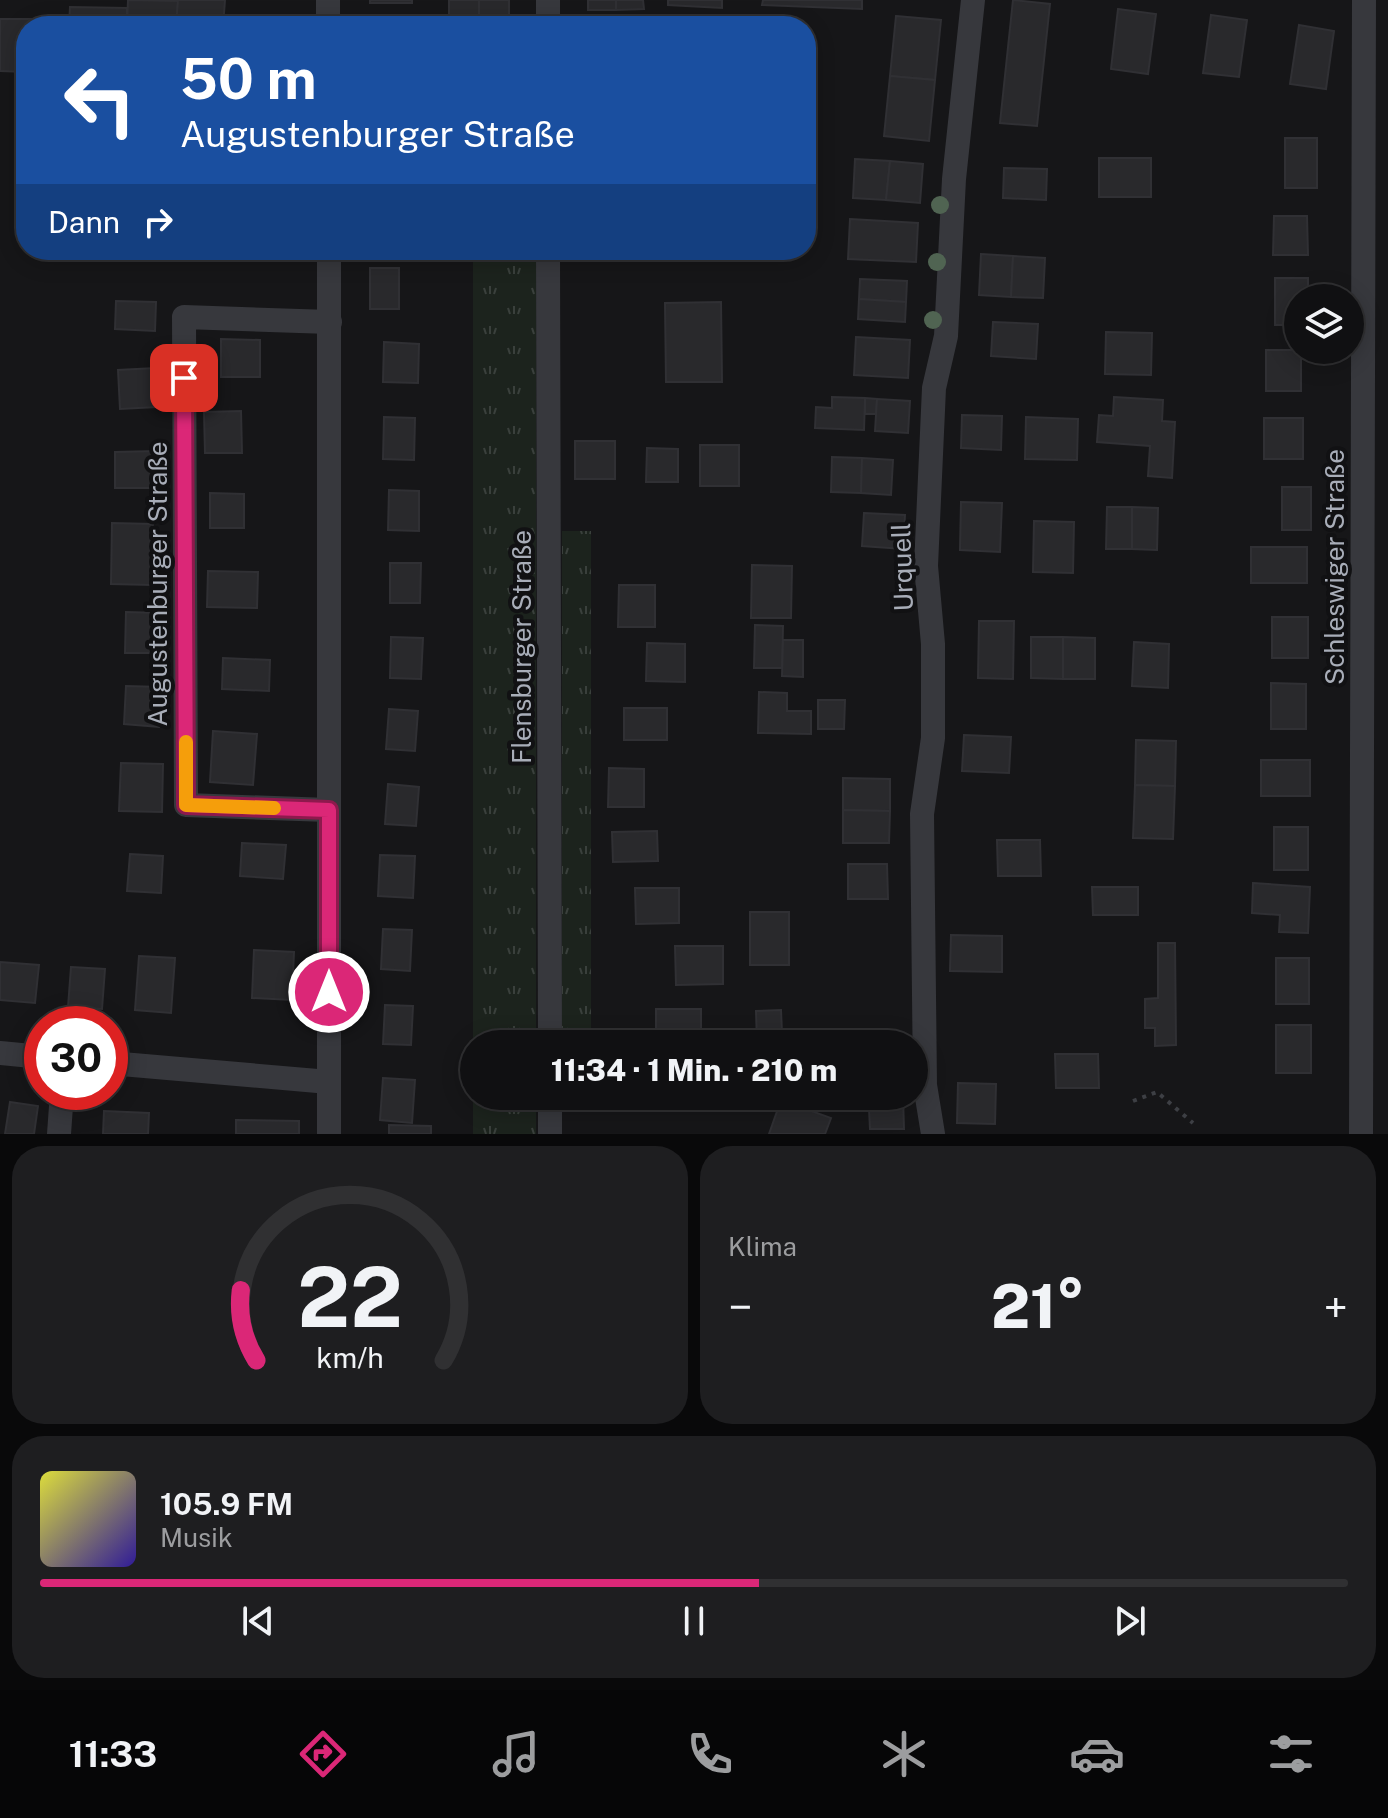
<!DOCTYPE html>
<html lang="de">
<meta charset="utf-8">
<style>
:root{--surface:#101012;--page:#1e1e20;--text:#f1f3f6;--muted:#9c9d9f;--line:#303032;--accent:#db2777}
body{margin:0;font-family:"Public Sans",sans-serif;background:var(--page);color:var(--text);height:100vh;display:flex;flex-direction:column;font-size:30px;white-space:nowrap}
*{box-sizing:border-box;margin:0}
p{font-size:26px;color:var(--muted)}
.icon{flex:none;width:44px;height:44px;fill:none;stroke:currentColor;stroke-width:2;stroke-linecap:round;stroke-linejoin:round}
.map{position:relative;height:1134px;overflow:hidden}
.side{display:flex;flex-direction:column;gap:12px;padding:12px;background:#09090a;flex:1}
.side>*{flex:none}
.banner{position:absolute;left:16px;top:16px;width:800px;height:244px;border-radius:32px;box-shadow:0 4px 20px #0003,0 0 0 2px var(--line);background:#1a4fa0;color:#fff;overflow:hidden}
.controls{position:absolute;left:1284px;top:284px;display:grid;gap:16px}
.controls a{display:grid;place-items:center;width:80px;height:80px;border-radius:50%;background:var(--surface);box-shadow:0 4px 20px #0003,0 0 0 2px var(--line);font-size:40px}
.speed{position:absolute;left:24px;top:1006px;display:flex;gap:16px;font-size:40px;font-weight:700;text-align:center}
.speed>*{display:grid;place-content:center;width:104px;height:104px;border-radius:50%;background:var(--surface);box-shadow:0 4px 20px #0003,0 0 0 2px var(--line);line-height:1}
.speed .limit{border:12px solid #d22;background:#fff;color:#111}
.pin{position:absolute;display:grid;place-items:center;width:68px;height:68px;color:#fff;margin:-34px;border-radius:16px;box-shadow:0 4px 12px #0006}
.me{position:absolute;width:88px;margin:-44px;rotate:0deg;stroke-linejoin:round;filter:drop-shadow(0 0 6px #0008)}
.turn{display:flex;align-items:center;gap:28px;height:168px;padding:0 32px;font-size:36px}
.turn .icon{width:104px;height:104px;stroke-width:2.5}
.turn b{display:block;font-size:56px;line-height:68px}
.then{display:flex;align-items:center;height:76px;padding:0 32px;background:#0003;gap:16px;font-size:30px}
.big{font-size:60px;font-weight:800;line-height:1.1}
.side .widget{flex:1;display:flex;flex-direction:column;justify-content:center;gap:12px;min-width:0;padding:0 28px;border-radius:32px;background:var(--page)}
.side .dial{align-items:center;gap:0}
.dial svg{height:208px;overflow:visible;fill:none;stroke:var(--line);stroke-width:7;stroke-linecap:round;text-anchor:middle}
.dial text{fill:var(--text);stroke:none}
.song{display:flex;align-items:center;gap:24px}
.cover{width:96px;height:96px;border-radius:12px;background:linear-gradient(135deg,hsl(60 70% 55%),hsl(250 70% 35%))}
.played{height:8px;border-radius:4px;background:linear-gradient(90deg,var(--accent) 55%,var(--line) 55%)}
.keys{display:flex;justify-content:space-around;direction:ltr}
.heat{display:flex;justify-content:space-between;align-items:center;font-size:44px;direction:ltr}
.side .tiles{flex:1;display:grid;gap:12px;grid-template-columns:1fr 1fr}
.widget:last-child{grid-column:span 2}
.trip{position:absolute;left:460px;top:1030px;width:468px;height:80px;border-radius:40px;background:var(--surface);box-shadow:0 4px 20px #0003,0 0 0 2px var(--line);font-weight:800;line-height:80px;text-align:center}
.tab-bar{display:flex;height:128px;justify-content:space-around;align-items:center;background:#060607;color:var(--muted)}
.tab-bar .icon{width:56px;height:56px}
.tab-bar .selected{color:var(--accent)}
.tab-bar b{font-size:36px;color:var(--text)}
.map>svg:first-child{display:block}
</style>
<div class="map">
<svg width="1388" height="1134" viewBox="0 0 1388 1134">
<defs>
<pattern id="grass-tufts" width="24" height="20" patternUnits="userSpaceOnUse" patternTransform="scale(2)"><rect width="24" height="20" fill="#1c231d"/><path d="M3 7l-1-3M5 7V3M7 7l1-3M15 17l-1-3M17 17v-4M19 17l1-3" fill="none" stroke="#3a403c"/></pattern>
</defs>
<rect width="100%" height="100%" fill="#161618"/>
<g fill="url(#grass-tufts)">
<polygon points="473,250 536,250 536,1044 474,1044 474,1096 536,1096 536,1134 473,1134"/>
<rect x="562" y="531" width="29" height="513"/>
</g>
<g fill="#29292c" stroke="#303034" stroke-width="2">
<polygon points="128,0 178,1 176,26 127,26"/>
<polygon points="178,0 225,0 223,26 176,26"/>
<rect x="370" y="0" width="42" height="3"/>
<rect x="449" y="0" width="30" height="25"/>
<rect x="479" y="0" width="30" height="25"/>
<rect x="588" y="0" width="28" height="10"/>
<polygon points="616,0 643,0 644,9 616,10"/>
<polygon points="668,0 722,0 722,8 668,5"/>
<polygon points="763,0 862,0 862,9 762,5"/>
<polygon points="1013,0 1050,4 1037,126 1000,123"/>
<polygon points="70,7 127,8 127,26 69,26"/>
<polygon points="1118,9 1156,14 1148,74 1111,69"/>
<polygon points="1211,15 1247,20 1239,77 1203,73"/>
<polygon points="896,16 941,20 935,80 890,76"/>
<polygon points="0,19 44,19 44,26 26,26 26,72 0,71"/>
<polygon points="1299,25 1334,31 1326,89 1290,84"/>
<polygon points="890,76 935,80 929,141 884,136"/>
<rect x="1285" y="138" width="32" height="50"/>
<rect x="1099" y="158" width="52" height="39"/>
<polygon points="855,159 890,161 886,200 853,198"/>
<polygon points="890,161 923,164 920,203 886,200"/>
<polygon points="1004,168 1047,169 1046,200 1003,198"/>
<polygon points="1274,216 1307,216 1308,255 1273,255"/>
<polygon points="850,219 918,223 916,262 848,259"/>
<polygon points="259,250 301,250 300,256 258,253"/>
<polygon points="981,254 1013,256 1011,297 979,295"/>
<polygon points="1013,256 1045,258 1043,298 1011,297"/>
<rect x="370" y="268" width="29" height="41"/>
<polygon points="1275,278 1308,278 1308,298 1298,298 1298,325 1275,325"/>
<polygon points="860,279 907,281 906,302 859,299"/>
<polygon points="859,299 906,302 905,322 858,319"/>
<polygon points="116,301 156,302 155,331 115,329"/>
<polygon points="721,302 722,382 666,382 665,303"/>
<polygon points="993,322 1038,324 1036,359 991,356"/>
<polygon points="1106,332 1152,333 1151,375 1105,374"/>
<polygon points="856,337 910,340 908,378 854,375"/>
<polygon points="221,339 260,340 260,377 221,377"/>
<polygon points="384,342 419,344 418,383 383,382"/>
<rect x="1266" y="350" width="35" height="41"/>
<polygon points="155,368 157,407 120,409 118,370"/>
<polygon points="832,397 865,398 864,430 815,428 816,407 832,408"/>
<polygon points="1114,397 1163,400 1162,421 1175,422 1172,478 1148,476 1150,446 1097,442 1099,415 1113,416"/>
<polygon points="865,398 877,399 876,414 865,414"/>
<polygon points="877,399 910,401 908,433 875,431"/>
<polygon points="241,411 242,453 205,453 204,412"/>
<polygon points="962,415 1002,416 1001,450 961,448"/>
<polygon points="384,417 415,418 414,460 383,459"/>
<polygon points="1026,417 1078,419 1077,460 1025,459"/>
<rect x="1264" y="418" width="39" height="41"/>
<rect x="575" y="441" width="40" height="38"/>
<rect x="700" y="445" width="39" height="41"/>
<polygon points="647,448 678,449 678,482 646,482"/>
<polygon points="156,451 156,488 115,488 115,452"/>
<polygon points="832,457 862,458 861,493 831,492"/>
<polygon points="862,458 893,460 891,495 861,493"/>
<rect x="1282" y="487" width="29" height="43"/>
<polygon points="389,490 419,491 419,531 388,530"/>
<polygon points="210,493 244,494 244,528 210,528"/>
<polygon points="961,502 1002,503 1000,552 960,550"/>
<polygon points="1107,507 1132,507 1132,549 1106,549"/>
<polygon points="1132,507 1158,508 1157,550 1132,549"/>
<polygon points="864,513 905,515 903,549 862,546"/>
<polygon points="1034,521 1074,522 1073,573 1033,572"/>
<polygon points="112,523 153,524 152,585 111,584"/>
<rect x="1251" y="547" width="56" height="36"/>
<polygon points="390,563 421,563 420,603 390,603"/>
<polygon points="752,565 792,566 791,618 751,618"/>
<polygon points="208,571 258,572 257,608 207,607"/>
<polygon points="619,585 655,585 655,627 618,627"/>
<polygon points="126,612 160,613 160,653 125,653"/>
<rect x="1272" y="617" width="36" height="41"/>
<polygon points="979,621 1014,621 1013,679 978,678"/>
<polygon points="755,625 783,626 782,668 754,668"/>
<polygon points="391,637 423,638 421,679 390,678"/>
<polygon points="1031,637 1063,637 1063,679 1031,678"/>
<polygon points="1063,637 1095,638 1095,679 1063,679"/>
<polygon points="783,640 803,640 803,677 782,676"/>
<polygon points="1134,642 1169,644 1168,688 1132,686"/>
<polygon points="647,643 685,644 685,682 646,681"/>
<polygon points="223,658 270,660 269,691 222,689"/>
<polygon points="1271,683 1306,684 1306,729 1271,729"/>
<polygon points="126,686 161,687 159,727 124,724"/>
<polygon points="759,692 787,693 787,711 811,711 811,734 758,733"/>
<polygon points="818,700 845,700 844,729 818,729"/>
<rect x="624" y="708" width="43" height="32"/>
<polygon points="389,709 418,711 415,751 386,749"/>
<polygon points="213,731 257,734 253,785 210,782"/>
<polygon points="964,735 1011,737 1009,773 962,771"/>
<polygon points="1136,740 1176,741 1175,786 1135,785"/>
<rect x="1261" y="760" width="49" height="36"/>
<polygon points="121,763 163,764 162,812 119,811"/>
<polygon points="609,768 644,769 644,807 608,807"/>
<polygon points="843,778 890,779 890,811 843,810"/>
<polygon points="388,784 419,787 416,826 385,824"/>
<polygon points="1135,785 1175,786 1173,839 1133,838"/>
<polygon points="843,810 890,811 889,843 843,843"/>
<rect x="1274" y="827" width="34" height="43"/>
<polygon points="657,831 658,861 613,862 612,832"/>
<polygon points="997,840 1040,840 1041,876 998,876"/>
<polygon points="242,843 286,845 283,879 240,876"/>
<polygon points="130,854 163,856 161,893 127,891"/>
<polygon points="380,855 415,856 413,898 378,896"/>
<polygon points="848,864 887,864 888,899 848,899"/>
<polygon points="1253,883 1310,887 1308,933 1279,932 1280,915 1252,913"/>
<polygon points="1092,887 1138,887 1138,915 1093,915"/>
<polygon points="635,888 679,888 679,923 636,924"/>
<rect x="750" y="912" width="39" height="53"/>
<polygon points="383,929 412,930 410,971 381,969"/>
<polygon points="951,935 1002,936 1002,972 950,971"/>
<polygon points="1158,943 1175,943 1176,1045 1155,1046 1155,1028 1145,1028 1145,999 1158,998"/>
<polygon points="675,946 723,946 723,984 676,985"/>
<polygon points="254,950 294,952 292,1000 252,998"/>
<polygon points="139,956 175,958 171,1013 135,1010"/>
<rect x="1276" y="958" width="33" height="46"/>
<polygon points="0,962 39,965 35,1003 0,1000"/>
<polygon points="71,967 105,969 102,1009 68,1007"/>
<polygon points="385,1005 413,1006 411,1045 383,1044"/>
<rect x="656" y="1009" width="45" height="35"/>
<polygon points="781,1010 782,1033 795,1033 795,1044 757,1044 756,1011"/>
<rect x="1276" y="1025" width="35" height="48"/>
<polygon points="1055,1054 1098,1054 1099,1088 1056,1088"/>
<polygon points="383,1078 415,1080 412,1123 380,1120"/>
<polygon points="958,1083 996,1084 995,1124 957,1123"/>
<polygon points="853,1096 903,1096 904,1129 870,1129 869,1109 853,1109"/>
<polygon points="781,1100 831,1118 825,1134 769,1134"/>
<polygon points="10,1102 38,1106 34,1134 5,1134"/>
<polygon points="104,1111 149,1113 148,1134 103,1134"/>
<polygon points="236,1120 299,1121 299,1134 236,1134"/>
<polygon points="389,1125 431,1126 431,1134 389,1134"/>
</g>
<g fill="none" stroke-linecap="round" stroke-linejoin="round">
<polyline stroke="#3d3f44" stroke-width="4" stroke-dasharray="4 6" stroke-linecap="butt" points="1133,1101 1157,1092 1193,1123"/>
<g stroke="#37383d" stroke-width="24">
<polyline points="328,0 328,26"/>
<polyline points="548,0 548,26"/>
<polyline points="548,250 550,1044"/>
<polyline points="329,810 186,805 184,317 330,322"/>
<polyline points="0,1053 42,1057"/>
<polyline points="110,1063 329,1082"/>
<polyline points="550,1096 550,1134"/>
<polyline points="59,1134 62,1092"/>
<polyline points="329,1134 329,250"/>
<polyline points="933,1134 925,1085 922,814 933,738 933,644 926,566 934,388 946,336 954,179 973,0"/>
<polyline points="1361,1134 1364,0"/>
</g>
</g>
<g fill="#506452">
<circle cx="940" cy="205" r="9"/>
<circle cx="937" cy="262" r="9"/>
<circle cx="933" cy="320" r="9"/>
</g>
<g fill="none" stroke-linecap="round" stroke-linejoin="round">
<defs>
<polyline id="route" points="184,378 186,805 329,810 329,992"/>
</defs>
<use href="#route" stroke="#8e194d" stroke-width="20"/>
<use href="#route" stroke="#db2777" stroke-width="14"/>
<polyline stroke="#f59e0b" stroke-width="14" points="186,742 186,805 274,808"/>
</g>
<g text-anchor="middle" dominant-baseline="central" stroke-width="8" stroke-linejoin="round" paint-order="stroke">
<g font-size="26" fill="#a8adb8" stroke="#111113">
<text transform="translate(902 567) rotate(-92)">Urquell</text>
<text transform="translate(1334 567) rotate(-90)">Schleswiger Straße</text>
<text transform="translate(157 584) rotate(-90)">Augustenburger Straße</text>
<text transform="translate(521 647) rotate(-90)">Flensburger Straße</text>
</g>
</g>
</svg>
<div class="controls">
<a><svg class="icon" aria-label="layers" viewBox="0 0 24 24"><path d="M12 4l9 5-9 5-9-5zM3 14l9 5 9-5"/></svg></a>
</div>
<div class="speed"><div class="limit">30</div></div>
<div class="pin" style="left:184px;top:378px;background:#d93025"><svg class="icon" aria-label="arrive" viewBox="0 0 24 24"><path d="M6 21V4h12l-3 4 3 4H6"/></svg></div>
<svg class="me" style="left:329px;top:992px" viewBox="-20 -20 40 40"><circle r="17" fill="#db2777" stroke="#fff" stroke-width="3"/><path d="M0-11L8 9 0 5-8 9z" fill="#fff"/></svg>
<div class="trip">11:34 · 1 Min. · 210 m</div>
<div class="banner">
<div class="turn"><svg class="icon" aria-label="left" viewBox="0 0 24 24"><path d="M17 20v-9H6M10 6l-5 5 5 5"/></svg><div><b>50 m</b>Augustenburger Straße</div></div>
<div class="then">Dann<svg class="icon" aria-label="right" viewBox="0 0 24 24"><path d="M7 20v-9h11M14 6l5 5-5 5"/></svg></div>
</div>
</div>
<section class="side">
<div class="tiles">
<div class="widget dial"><svg viewBox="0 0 100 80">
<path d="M14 69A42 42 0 1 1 86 69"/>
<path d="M14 69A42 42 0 0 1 8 42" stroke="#db2777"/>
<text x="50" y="56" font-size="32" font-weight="700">22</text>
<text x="50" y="72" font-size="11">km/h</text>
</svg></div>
<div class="widget"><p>Klima</p>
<div class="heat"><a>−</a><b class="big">21°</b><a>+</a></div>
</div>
<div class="widget">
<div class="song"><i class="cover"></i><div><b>105.9 FM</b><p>Musik</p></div></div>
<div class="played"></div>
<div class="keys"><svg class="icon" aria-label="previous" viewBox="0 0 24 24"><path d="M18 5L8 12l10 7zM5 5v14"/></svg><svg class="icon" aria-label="pause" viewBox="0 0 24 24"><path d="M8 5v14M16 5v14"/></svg><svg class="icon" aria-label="next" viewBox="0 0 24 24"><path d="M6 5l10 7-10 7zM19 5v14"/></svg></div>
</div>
</div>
</section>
<nav class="tab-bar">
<b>11:33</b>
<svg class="icon selected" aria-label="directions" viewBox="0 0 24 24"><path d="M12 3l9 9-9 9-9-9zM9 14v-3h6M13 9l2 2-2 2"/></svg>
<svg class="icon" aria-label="music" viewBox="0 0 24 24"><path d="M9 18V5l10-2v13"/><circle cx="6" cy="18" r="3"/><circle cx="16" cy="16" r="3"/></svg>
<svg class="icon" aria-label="phone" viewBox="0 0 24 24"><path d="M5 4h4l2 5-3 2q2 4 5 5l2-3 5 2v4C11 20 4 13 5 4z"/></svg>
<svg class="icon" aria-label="climate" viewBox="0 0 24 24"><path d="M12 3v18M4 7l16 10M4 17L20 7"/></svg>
<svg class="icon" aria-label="car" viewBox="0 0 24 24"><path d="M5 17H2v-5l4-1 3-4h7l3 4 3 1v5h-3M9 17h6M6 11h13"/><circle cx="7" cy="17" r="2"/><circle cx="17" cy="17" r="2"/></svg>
<svg class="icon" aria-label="filters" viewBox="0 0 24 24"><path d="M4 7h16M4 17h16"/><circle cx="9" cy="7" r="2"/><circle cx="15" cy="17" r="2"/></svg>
</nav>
